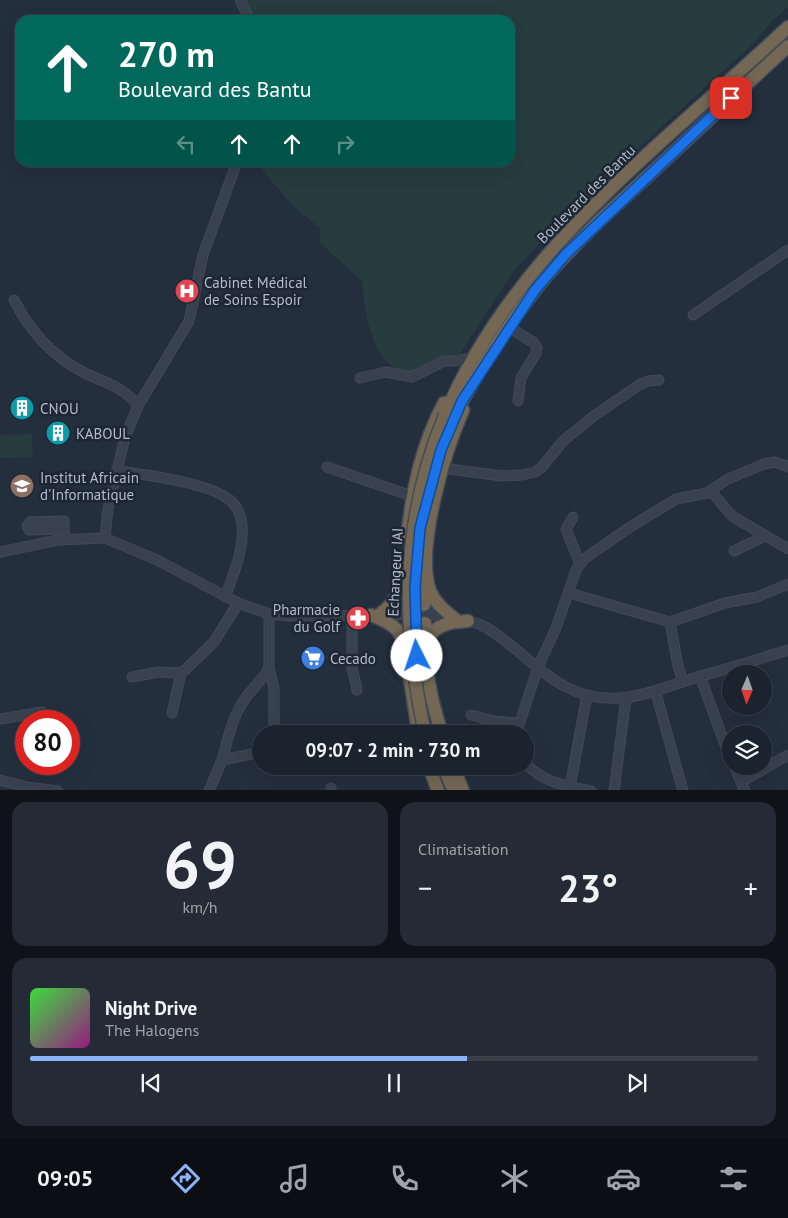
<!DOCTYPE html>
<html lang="fr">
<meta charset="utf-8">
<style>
:root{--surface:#1b232e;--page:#242b36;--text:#f1f3f6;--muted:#a0a4aa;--line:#39404a;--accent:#8ab4f8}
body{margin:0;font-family:"PT Sans",sans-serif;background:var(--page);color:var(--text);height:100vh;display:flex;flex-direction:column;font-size:19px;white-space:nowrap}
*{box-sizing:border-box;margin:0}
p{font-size:16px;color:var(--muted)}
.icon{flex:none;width:28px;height:28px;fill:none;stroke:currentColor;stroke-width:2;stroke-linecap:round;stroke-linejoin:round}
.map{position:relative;height:790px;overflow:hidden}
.sheet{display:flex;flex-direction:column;gap:12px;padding:12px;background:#0f1319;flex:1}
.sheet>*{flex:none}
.guide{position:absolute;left:15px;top:15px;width:500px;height:152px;border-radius:15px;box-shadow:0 5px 20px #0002,0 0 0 1px var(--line);background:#00695c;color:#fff;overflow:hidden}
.needle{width:32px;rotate:182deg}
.fabs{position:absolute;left:722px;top:665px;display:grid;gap:10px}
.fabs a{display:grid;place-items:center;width:50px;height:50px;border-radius:50%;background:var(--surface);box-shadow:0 5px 20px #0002,0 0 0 1px var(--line);font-size:25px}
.speed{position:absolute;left:15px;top:710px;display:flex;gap:10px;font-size:25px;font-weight:700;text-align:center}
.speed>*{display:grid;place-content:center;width:65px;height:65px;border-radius:50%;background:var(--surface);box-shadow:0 5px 20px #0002,0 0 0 1px var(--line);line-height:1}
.speed .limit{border:8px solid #d22;background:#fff;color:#111}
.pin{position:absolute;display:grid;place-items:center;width:42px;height:42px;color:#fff;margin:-21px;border-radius:10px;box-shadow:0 2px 8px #0006}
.me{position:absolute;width:55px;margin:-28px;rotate:356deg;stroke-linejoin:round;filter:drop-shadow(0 0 4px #0008)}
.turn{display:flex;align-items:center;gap:18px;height:105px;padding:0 20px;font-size:22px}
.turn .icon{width:65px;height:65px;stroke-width:2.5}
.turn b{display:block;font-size:35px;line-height:42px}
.lanes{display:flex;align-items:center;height:48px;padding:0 20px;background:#0003;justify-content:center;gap:25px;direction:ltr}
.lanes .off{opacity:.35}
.big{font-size:38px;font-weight:800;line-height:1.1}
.sheet .card{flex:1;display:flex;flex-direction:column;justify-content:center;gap:8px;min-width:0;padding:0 18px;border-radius:15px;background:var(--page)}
.sheet .dial{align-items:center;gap:0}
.dial b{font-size:65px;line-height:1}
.song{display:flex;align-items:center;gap:15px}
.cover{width:60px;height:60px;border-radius:8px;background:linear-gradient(135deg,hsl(120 70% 55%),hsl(310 70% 35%))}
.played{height:5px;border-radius:2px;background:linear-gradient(90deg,var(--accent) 60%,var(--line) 60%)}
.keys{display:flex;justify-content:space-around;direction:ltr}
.heat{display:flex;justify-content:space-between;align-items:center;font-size:28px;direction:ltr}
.sheet .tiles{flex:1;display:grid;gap:12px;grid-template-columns:1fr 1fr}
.card:last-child{grid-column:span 2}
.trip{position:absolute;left:252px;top:725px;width:282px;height:50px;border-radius:25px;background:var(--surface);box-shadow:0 5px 20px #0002,0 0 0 1px var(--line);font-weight:800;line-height:50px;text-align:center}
.dock{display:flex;height:80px;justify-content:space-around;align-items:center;background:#0b0e12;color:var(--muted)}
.dock .icon{width:35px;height:35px}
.dock .current{color:var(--accent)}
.dock b{font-size:22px;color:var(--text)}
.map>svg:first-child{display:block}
</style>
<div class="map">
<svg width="788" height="791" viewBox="0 0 788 791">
<rect width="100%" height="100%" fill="#242f3e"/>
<g fill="#263c3f">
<path d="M246 0H788V7L771 22 753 44 588 194 515 269 458 357 410 375C401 370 390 366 383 358 369 339 364 304 362 281L320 243V228L293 206 256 163 510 162V20H256Z"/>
<polygon points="32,434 33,457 0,458 0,435"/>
</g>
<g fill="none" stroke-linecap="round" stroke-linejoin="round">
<defs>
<g id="minor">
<polyline points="240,0 250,20"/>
<path d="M14 300C30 331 52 356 83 372 104 383 124 386 138 406"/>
<polyline points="693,315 788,250"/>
<polyline points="509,327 534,343 537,348 536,353 521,378 518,401"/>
<polyline points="360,378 386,372 412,377 444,361 456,361 474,357"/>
<polyline points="445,461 449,469 502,476 522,475 535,472 542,467 563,441 595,415 639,385 648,381 659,380"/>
<polyline points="327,467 412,496"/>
<path d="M116 471C142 474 217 483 234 504 253 527 235 572 225 597"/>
<polyline points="711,491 732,516 788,549"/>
<polyline points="573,517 566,529 580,564"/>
<polyline points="64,529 64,521 30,522 27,526 29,530 64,529 66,539"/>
<polyline points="105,538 108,509 125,437 138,406 189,321 203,255 237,162"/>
<polyline points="734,551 765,536"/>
<polyline points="0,552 58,540 105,538 157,560 238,603 269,614 290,616 402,615"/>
<polyline points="569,593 670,622 725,603 757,597 788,584"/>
<polyline points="269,614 269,668 274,688 274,734"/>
<path d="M428 614C448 619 473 618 490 630 517 647 538 672 566 687 614 712 655 690 701 676 730 668 759 659 788 650"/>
<polyline points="352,615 352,667 357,690"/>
<polyline points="670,622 678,666 683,682"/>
<polyline points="700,676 731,761"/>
<polyline points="132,677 159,672 177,673 184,671 214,642 238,603"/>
<polyline points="656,693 683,791"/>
<polyline points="172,713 181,673"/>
<polyline points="471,715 494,721 518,723"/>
<polyline points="0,719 42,712"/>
<polyline points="516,734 538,667 556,628 576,570 584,559 627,529 676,499 707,493 728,479 764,464 775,462 788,467"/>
<path d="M222 760C228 740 231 720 243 702 251 689 262 681 269 668"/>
<path d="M526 764C544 783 567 786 591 791"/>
<polyline points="734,766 745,791"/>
<polyline points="0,780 27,787 58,791"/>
<polyline points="741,782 788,755"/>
<polyline points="570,787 587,695"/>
<polyline points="331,788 331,791"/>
<polyline points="209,791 222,760 261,752"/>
<polyline points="614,791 626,698"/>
</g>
<g id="highway">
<path d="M445 415C513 252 664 144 788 27"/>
<path d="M454 416C477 373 504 329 535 290 553 267 574 246 595 225L788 46"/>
<path d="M407 540C412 491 421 446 444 403"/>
<polyline points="424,605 426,583"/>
<path d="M371 615C381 619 391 623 398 631 407 643 414 713 419 734"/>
<path d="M379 615C399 601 403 583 405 559"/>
<path d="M455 619C445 611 435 603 430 591 415 548 445 451 463 410"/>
<polyline points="425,623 426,644"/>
<path d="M442 734C435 712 416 648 434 631 444 622 456 622 468 621"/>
<polyline points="429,766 438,791"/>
<polyline points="443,766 454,791"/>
<polyline points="453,766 463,791"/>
</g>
</defs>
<use href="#minor" stroke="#414a57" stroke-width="11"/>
<use href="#highway" stroke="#434c59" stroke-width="15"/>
<use href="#minor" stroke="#38414e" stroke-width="9"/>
<use href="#highway" stroke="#746855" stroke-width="12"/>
<defs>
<path id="highway-bridge" d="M425 734C401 623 401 521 445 415"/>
</defs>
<use href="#highway-bridge" stroke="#434c59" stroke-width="15" stroke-linecap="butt"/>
<use href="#highway-bridge" stroke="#746855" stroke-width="12"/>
</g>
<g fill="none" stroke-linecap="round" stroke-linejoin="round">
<defs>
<polyline id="route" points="417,656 415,587 420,528 441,450 462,401 535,290 566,254 731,98"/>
</defs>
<use href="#route" stroke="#114b97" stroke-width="12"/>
<use href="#route" stroke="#1a73e8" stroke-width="9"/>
</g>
<defs>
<symbol id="hospital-disc" viewBox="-11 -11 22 22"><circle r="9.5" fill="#e0444e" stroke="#1d2633"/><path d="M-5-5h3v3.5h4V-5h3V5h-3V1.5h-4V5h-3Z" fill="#fff"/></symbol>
<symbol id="building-disc" viewBox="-11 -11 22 22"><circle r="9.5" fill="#0f9aa8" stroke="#1d2633"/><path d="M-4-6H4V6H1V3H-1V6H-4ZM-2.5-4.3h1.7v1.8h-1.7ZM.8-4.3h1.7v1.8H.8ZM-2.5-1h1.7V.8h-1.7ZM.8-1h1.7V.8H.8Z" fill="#fff"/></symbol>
<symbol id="university-disc" viewBox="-11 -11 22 22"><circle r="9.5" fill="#8d6e63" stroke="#1d2633"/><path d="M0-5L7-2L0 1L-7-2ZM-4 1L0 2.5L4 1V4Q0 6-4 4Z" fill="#fff"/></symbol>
<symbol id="pharmacy-disc" viewBox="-11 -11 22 22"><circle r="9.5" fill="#e0444e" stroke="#1d2633"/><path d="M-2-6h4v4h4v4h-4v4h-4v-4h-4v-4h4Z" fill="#fff"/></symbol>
<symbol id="supermarket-disc" viewBox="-11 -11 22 22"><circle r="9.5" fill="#3f7fe0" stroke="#1d2633"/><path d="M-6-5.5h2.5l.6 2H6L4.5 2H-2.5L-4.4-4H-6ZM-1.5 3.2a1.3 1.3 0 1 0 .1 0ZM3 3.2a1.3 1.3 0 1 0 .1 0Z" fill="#fff"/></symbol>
</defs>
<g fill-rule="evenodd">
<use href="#hospital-disc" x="173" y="277" width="28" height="28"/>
<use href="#building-disc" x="8" y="394" width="28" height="28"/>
<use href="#building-disc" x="44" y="419" width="28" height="28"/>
<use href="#university-disc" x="8" y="472" width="28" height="28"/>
<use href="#pharmacy-disc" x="344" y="604" width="28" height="28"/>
<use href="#supermarket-disc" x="299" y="644" width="28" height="28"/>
</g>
<g text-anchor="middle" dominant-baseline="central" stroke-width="5" stroke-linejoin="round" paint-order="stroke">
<g font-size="15" fill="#b4bcc9" stroke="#1d2633">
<text transform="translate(586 194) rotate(-45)">Boulevard des Bantu</text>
<text transform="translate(395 572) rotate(-87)">Echangeur IAI</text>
</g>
<g font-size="15" fill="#b4bcc9" stroke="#1d2633" text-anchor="start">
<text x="204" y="282">Cabinet Médical<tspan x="204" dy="17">de Soins Espoir</tspan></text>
<text x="40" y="408">CNOU</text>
<text x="76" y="433">KABOUL</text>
<text x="40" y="477">Institut Africain<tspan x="40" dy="17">d'Informatique</tspan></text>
<text x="340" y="609" text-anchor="end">Pharmacie<tspan x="340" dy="17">du Golf</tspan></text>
<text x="330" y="658">Cecado</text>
</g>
</g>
</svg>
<div class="fabs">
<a><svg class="needle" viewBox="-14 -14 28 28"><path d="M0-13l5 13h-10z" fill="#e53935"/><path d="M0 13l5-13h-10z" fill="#a0a4aa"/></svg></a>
<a><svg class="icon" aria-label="layers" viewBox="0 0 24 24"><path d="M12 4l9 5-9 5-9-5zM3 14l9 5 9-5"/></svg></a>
</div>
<div class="speed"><div class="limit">80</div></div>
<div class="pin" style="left:731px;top:98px;background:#d93025"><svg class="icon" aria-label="arrive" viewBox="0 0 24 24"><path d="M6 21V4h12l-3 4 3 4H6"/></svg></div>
<svg class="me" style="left:417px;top:656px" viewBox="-20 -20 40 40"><circle r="19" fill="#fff"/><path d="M0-13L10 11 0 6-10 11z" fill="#1a73e8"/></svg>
<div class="trip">09:07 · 2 min · 730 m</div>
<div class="guide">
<div class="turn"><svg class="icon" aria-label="ahead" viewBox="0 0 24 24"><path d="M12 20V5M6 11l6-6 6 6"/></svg><div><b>270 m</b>Boulevard des Bantu</div></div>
<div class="lanes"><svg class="icon off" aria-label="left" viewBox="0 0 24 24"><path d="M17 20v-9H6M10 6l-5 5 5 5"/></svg><svg class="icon" aria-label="ahead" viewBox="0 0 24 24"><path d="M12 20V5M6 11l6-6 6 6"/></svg><svg class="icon" aria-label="ahead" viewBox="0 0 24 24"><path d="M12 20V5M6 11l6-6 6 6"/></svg><svg class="icon off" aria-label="right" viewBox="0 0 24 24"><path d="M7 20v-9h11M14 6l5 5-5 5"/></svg></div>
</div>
</div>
<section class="sheet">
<div class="tiles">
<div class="card dial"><b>69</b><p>km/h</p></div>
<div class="card"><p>Climatisation</p>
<div class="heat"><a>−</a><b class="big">23°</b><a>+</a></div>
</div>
<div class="card">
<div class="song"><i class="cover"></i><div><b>Night Drive</b><p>The Halogens</p></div></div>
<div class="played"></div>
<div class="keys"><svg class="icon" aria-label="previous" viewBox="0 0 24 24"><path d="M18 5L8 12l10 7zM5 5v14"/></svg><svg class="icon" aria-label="pause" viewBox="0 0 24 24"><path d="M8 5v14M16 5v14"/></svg><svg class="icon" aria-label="next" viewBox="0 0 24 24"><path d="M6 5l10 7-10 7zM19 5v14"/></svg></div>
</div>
</div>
</section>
<nav class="dock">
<b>09:05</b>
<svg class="icon current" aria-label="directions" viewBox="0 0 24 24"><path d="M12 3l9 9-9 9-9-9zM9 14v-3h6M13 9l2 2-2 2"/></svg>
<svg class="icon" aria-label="music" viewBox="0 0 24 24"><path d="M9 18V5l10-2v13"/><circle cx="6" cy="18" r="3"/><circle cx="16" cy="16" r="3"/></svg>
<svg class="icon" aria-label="phone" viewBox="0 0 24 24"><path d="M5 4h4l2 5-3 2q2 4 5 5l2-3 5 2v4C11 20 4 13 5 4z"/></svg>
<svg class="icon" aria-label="climate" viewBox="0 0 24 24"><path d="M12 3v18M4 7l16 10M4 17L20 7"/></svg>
<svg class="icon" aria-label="car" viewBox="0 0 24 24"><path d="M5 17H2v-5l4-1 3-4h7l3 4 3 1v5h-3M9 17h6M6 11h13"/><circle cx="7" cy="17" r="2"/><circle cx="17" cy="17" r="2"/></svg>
<svg class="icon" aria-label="filters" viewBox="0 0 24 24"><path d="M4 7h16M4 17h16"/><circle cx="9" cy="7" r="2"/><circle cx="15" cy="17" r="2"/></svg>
</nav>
